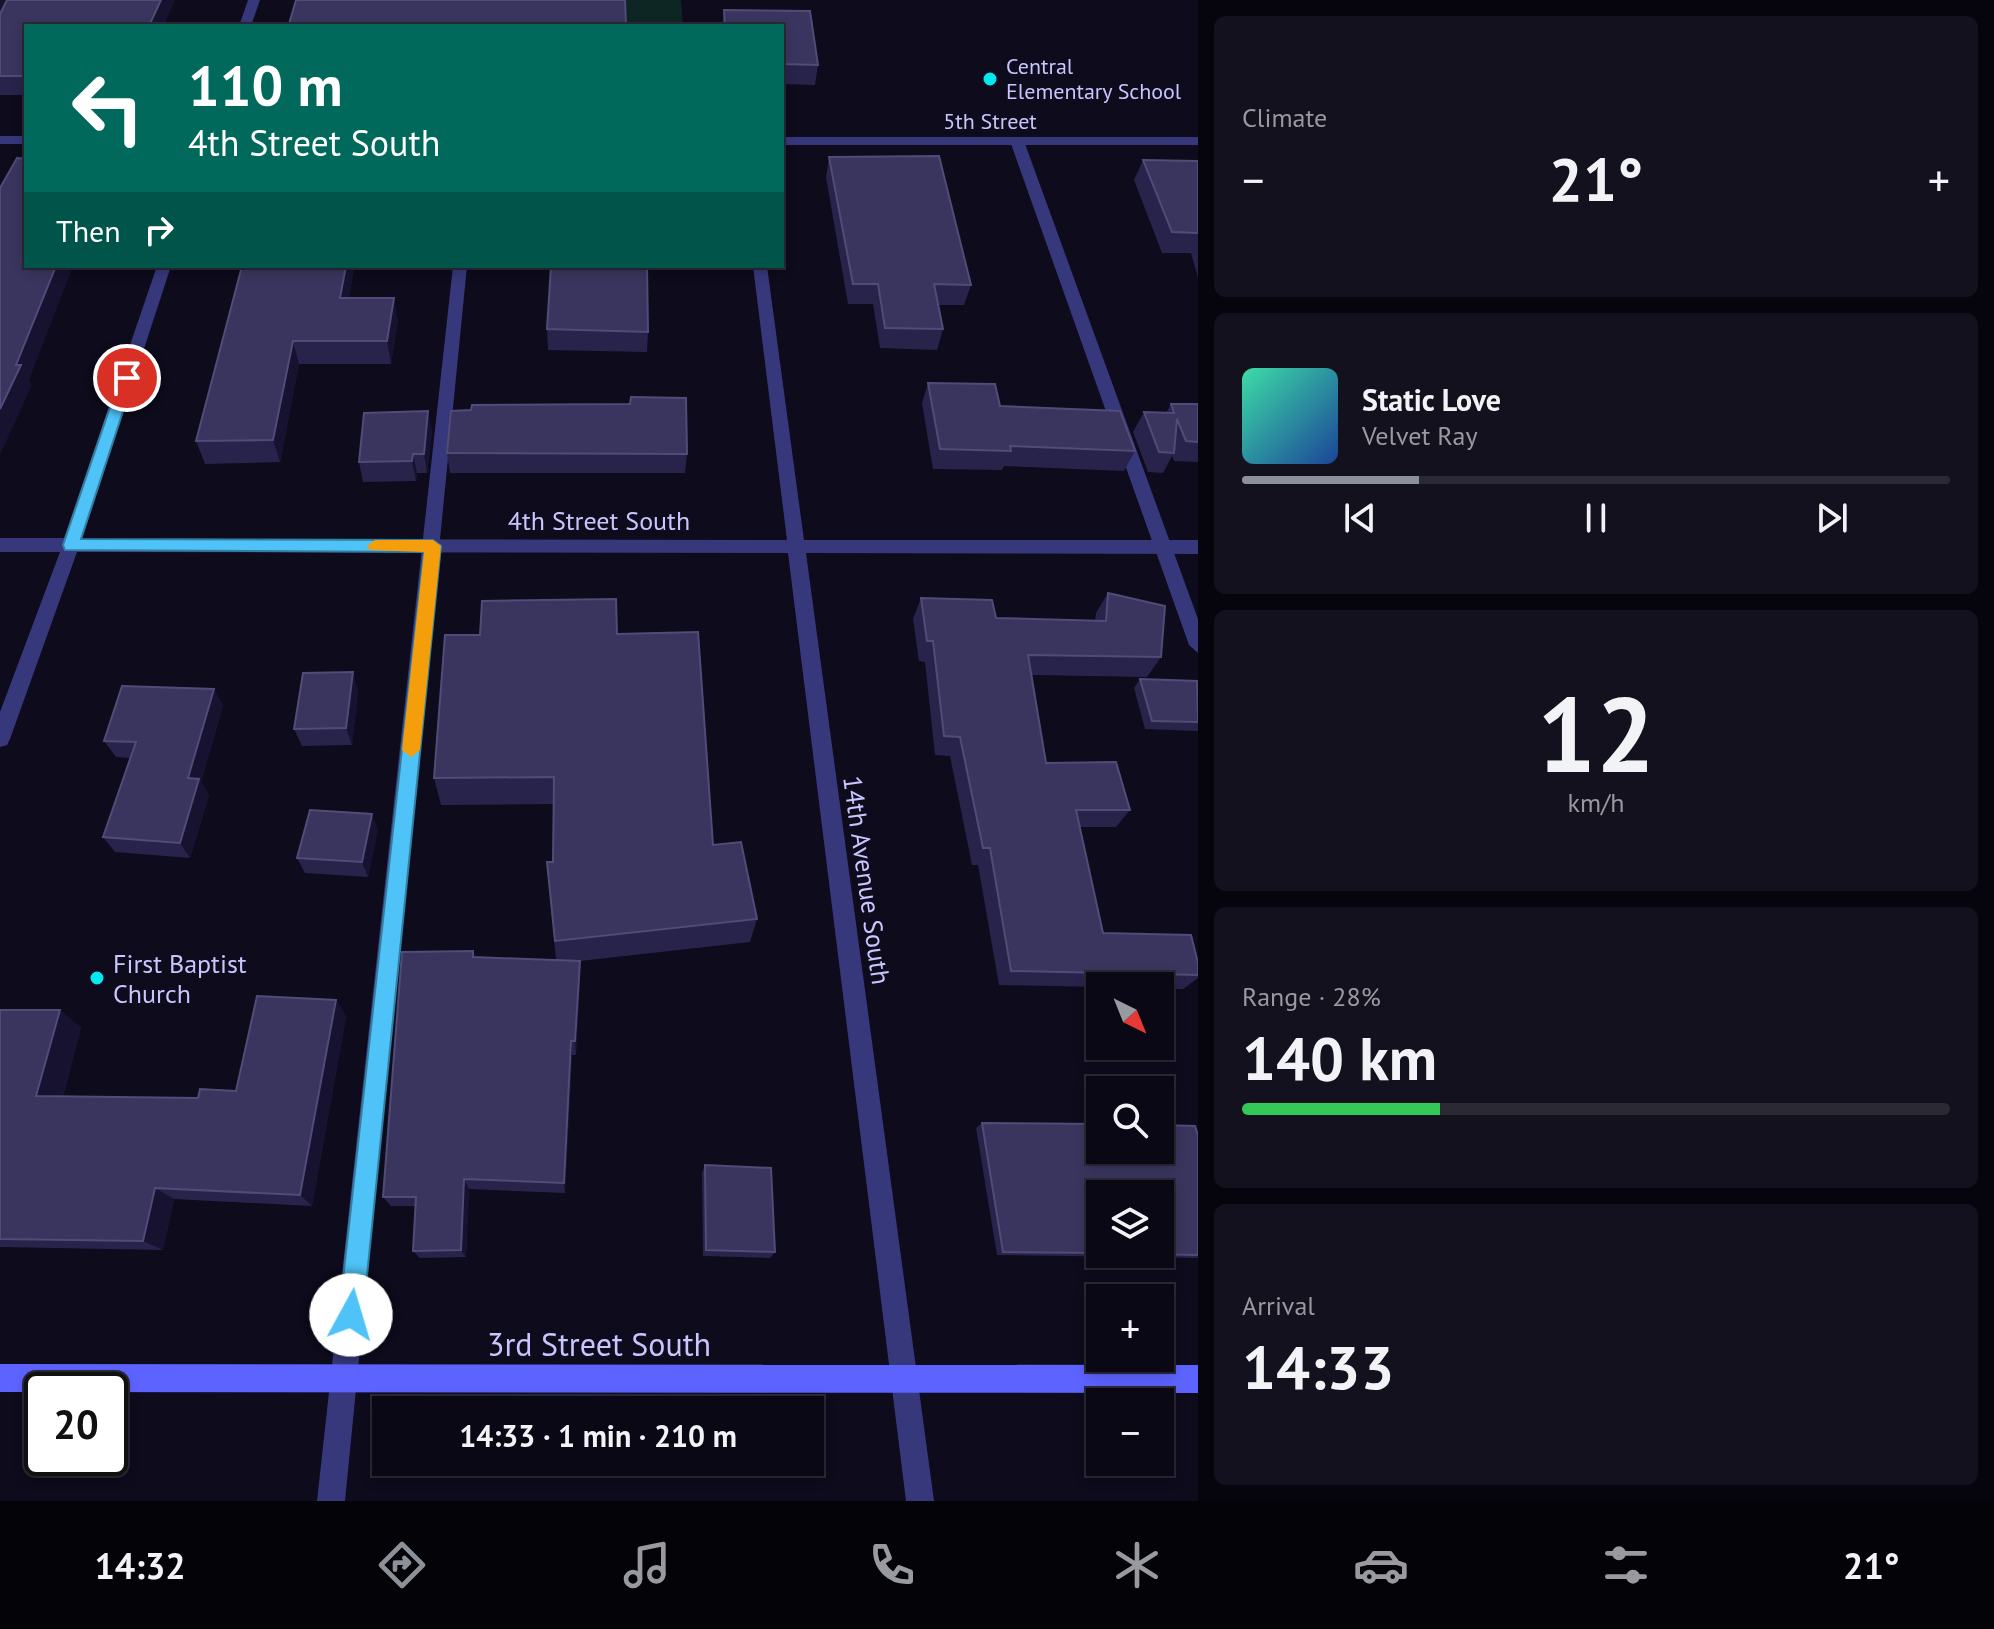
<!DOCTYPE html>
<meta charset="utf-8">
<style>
:root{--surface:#0a0815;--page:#13111e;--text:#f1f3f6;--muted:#999aa0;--line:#2a2934;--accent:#8c9099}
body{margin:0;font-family:"PT Sans",sans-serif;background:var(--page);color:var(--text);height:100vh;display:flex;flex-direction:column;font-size:30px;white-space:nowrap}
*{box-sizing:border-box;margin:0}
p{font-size:26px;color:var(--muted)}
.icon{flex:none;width:44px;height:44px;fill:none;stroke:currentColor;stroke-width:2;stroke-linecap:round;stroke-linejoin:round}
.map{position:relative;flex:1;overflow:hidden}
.side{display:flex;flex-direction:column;gap:16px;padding:16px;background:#06040c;width:796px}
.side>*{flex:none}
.guide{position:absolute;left:24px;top:24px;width:760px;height:244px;border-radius:0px;box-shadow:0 4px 12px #0003,0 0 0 2px var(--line);background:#00695c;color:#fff;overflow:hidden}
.needle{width:52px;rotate:137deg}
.controls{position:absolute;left:1086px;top:972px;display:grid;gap:16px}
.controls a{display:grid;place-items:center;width:88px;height:88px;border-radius:0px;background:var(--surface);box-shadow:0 4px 12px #0003,0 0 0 2px var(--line);font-size:40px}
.speed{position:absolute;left:24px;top:1372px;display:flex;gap:16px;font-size:40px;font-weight:700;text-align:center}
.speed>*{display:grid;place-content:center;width:104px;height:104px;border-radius:50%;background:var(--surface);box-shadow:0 4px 12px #0003,0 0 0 2px var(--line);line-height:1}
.speed .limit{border:4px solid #111;border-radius:12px;background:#fff;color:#111}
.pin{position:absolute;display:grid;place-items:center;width:68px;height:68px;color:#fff;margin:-34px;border:4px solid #fff;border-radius:50%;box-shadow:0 2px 8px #0007}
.me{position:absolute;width:88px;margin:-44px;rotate:6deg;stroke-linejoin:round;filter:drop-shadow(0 0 6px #0008)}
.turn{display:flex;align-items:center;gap:28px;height:168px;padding:0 32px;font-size:36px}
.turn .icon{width:104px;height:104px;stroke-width:2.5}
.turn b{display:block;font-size:56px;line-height:68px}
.then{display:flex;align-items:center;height:76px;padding:0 32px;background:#0003;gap:16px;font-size:30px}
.big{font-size:60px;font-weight:800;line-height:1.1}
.side .card{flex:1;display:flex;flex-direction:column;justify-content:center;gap:12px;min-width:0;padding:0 28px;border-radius:12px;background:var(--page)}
.side .dial{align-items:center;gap:0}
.dial b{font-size:104px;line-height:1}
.song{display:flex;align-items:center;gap:24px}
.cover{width:96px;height:96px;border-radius:12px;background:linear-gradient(135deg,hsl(160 70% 55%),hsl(220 70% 35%))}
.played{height:8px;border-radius:4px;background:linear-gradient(90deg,var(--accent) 25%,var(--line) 25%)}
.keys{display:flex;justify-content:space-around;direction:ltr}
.heat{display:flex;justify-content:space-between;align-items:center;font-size:44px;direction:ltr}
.charge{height:12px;border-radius:6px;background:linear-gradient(90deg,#34c759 28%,var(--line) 0)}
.trip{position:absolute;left:372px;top:1396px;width:452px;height:80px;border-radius:0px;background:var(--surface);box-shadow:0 4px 12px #0003,0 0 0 2px var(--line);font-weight:800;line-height:80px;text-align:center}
.tab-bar{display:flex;height:128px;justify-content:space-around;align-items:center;background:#040308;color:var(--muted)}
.tab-bar .icon{width:56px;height:56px}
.tab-bar .active{color:var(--accent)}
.tab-bar b{font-size:36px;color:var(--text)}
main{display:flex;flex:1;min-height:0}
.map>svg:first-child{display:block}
</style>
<main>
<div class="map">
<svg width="1198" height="1501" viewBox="0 0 1198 1501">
<rect width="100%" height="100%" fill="#0d0b1c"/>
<polygon fill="#0e2623" points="602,0 681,0 683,26 602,26"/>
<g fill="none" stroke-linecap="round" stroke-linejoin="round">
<g fill="#36387b" fill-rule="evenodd">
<polygon points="1017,137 1024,141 1198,619 1198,653 1189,645 1010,141"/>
<polygon points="453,266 467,266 345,1501 317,1501"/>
</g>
<g fill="#36387b" fill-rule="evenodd">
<polygon points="248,0 260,0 251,26 239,26"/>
<rect x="0" y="136" width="26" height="8"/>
<rect x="782" y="137" width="416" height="8"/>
<polygon points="157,266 171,266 82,539 787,540 753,266 767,266 804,540 1198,540 1198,554 806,553 934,1501 906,1501 788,553 77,552 10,739 7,745 0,747 0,712 60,552 0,552 0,538 64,538"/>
</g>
<polygon fill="#5d63ff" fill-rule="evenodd" points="0,1364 1198,1365 1198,1393 0,1392"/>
</g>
<g fill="#28234b">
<polygon points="0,0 26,26 26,95 0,95"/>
<polygon points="724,10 810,11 818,65 815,85 782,84 782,26 722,26"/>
<polygon points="289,24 626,26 290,26"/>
<polygon points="829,157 971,285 964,305 938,305 943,329 937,350 880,348 873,304 848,304 826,177"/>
<polygon points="1143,160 1198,161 1198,278 1191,253 1162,253 1134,180"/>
<polygon points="354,266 349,298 398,321 391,364 299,364 280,462 205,464 196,441"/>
<polygon points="547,329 648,332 647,352 548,350"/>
<polygon points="928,383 1000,406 1135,451 1124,471 1004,466 1002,470 933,469 922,403"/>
<polygon points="1171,404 1198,404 1198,462 1174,461 1172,456 1163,473 1148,472 1133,432 1144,412 1166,413"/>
<polygon points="471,410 687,454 685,473 450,473 447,453"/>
<polygon points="432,431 427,473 417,473 416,481 363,482 359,462"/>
<polygon points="1108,593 1161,657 1147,677 1032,675 1046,763 1130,810 1116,827 1080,827 1103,933 1198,963 1198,978 1183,989 1160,989 1160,986 1100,986 1100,987 999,985 978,865 972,865 950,756 935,755 925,662 919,661 913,619 921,598 996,618 1095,621 1096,613"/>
<polygon points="617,634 713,845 757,919 750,942 580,961 580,977 576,1055 572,1055 565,1193 469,1189 466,1257 420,1258 413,1251 416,1206 391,1206 383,1197 473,951 475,957 556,960 547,862 553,862 554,804 441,805 434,778"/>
<polygon points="1140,679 1198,683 1198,731 1145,729 1134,688"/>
<polygon points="214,689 223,706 201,782 209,795 190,858 115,852 103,837 130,758 116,757 104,741"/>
<polygon points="358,690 352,745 302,746 294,729"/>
<polygon points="378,829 368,877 305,873 297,858"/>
<polygon points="336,1000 346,1017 312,1206 174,1199 163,1250 0,1247 0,1010 81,1027 63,1096 198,1098 236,1091"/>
<polygon points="982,1123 1198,1135 1198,1258 997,1255 976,1128"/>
<polygon points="705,1165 775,1252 770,1258 703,1256 702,1173"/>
</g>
<g fill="#161230">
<polygon points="0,0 8,0 0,14"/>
<polygon points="161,0 175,0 164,26 149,26"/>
<polygon points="56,266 73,266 29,380 32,385 0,455 0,409 16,365"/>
<polygon points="346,266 354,266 346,321 340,298"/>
<polygon points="394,298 398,321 391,364 387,341"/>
<polygon points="293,341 299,364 280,462 273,440"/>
<polygon points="428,411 432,431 427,473 424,454"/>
<polygon points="413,454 417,473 416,481 412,461"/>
<polygon points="353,672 358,690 352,745 346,728"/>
<polygon points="214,689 223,706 201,782 209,795 190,858 180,843 188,778"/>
<polygon points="372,814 378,829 368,877 362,862"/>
<polygon points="580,961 580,977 576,1055 575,1041"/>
<polygon points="336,1000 346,1017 312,1206 300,1195"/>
<polygon points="60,1010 81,1027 59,1110 36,1096"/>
<polygon points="571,1041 572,1055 565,1193 564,1183"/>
<polygon points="464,1179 469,1189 466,1257 461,1250"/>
<polygon points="155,1188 174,1199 163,1250 143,1241"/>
</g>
<g fill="#39355e" stroke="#504c77" stroke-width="2">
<polygon points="7,0 161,0 149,26 26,26 26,76 0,76 0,14"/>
<polygon points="296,0 625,0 626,26 329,26 329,24 289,24"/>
<polygon points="724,10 810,11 818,65 782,64 782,26 725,26"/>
<polygon points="939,156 971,285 934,284 943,329 885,328 878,284 853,284 829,157"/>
<polygon points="17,158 26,159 26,266 56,266 16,365 21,365 0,409 0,188"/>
<polygon points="1143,160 1198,161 1198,233 1172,232"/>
<polygon points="242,266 346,266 340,298 394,298 387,341 293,341 273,440 196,441"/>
<polygon points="551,266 647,266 648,332 547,329"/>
<polygon points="928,383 995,384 1000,406 1120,411 1135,451 1010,446 1011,451 940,449"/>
<polygon points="631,397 686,398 687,454 447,453 451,411 471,410 472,405 630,404"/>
<polygon points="1171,404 1198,404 1198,442 1186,441 1177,419 1174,453 1159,452 1144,412 1174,413"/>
<polygon points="428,411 424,454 413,454 412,461 359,462 364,413"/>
<polygon points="1108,593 1165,606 1161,657 1028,655 1046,763 1116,762 1130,810 1076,810 1103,933 1191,935 1198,963 1198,975 1011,971 990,848 983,848 960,737 944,736 933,641 927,641 921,598 992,600 996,618 1106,621"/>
<polygon points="616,599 617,634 698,632 713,845 741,842 757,919 555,941 547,862 553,862 554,777 434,778 445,635 480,635 482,601"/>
<polygon points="353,672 346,728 294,729 303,673"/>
<polygon points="1140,679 1197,681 1198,722 1152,721"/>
<polygon points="122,686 214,689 188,778 199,779 180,843 103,837 136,742 104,741"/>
<polygon points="310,810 372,814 362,862 297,858"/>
<polygon points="473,951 473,957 580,961 575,1041 571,1041 564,1183 464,1179 461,1250 413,1251 416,1197 383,1197 402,952"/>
<polygon points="257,996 336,1000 300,1195 155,1188 143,1241 0,1239 0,1010 60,1010 36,1096 198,1098 200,1089 236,1091"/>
<polygon points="982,1123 1100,1124 1100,1150 1160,1150 1160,1125 1195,1126 1198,1135 1198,1255 1146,1254 1160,1254 1160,1194 1100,1194 1100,1253 1003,1252"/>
<polygon points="705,1165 771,1168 775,1252 706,1250"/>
</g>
<polygon fill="#4fc3f7" stroke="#337fa1" stroke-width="2" points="127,373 134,378 81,539 433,540 441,546 363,1315 359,1324 351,1327 343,1324 339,1315 424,552 65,550 63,545 120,378"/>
<polygon fill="#f59e0b" points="375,540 433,540 441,546 420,750 411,757 402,750 424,552 370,550 367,546"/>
<g fill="#00e9f1" stroke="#0d0b1c" stroke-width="3">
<circle cx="990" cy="79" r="8"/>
<circle cx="97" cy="978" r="8"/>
</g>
<g text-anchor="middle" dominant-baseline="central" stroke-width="8" stroke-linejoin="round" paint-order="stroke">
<g font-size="22" fill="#c9c6ff" stroke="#0d0b1c" text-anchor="start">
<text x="1006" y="66">Central<tspan x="1006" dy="25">Elementary School</tspan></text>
</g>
<g font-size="22" fill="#c9c6ff" stroke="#0d0b1c">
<text x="990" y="121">5th Street</text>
</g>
<g font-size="26" fill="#c9c6ff" stroke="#0d0b1c">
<text x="599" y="520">4th Street South</text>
<text transform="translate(867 880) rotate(82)">14th Avenue South</text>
</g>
<g font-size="26" fill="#c9c6ff" stroke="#0d0b1c" text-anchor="start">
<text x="113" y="963">First Baptist<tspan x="113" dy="30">Church</tspan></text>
</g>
<g font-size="32" fill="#c9c6ff" stroke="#0d0b1c">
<text x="599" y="1344">3rd Street South</text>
</g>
</g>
</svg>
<div class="controls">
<a><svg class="needle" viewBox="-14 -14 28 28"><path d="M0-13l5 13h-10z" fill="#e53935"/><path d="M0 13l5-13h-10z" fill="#999aa0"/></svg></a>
<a><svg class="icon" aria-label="search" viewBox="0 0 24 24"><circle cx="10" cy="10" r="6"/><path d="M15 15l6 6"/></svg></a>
<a><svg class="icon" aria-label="layers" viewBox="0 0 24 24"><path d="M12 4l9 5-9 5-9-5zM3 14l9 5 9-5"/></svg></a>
<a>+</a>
<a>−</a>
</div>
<div class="speed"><div class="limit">20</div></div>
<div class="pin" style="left:127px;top:378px;background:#d93025"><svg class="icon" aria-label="arrive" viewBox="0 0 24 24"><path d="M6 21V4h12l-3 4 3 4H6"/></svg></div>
<svg class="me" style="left:351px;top:1315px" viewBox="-20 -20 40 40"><circle r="19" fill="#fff"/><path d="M0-13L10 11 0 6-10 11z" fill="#4fc3f7"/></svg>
<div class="trip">14:33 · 1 min · 210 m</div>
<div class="guide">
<div class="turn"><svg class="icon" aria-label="left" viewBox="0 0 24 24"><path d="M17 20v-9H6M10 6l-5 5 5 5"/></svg><div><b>110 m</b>4th Street South</div></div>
<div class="then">Then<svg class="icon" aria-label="right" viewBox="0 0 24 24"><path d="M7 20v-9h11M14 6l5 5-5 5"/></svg></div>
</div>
</div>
<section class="side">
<div class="card"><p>Climate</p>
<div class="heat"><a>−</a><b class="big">21°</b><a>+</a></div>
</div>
<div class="card">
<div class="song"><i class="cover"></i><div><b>Static Love</b><p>Velvet Ray</p></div></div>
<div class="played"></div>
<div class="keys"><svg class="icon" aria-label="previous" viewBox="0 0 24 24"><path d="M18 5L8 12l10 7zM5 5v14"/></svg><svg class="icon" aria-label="pause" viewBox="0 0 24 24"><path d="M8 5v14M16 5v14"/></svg><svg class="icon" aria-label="next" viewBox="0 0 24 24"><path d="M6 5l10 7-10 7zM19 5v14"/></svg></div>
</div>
<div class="card dial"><b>12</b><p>km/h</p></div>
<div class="card"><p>Range · 28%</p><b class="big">140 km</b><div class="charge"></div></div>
<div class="card"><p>Arrival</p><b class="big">14:33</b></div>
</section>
</main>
<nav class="tab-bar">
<b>14:32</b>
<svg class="icon active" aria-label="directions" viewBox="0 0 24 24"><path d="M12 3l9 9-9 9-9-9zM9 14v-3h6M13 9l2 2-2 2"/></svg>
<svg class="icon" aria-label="music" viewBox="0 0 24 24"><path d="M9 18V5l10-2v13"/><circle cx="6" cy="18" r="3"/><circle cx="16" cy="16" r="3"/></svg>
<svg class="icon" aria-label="phone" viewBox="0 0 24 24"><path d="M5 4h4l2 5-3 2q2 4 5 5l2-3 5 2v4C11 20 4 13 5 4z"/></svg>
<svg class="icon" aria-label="climate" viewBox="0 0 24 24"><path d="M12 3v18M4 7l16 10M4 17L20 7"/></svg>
<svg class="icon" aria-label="car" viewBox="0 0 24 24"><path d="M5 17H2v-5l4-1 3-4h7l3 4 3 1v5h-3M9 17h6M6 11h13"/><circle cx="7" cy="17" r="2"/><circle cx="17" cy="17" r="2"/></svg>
<svg class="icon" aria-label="filters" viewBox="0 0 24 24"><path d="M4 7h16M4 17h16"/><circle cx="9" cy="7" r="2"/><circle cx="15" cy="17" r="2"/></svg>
<b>21°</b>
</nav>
